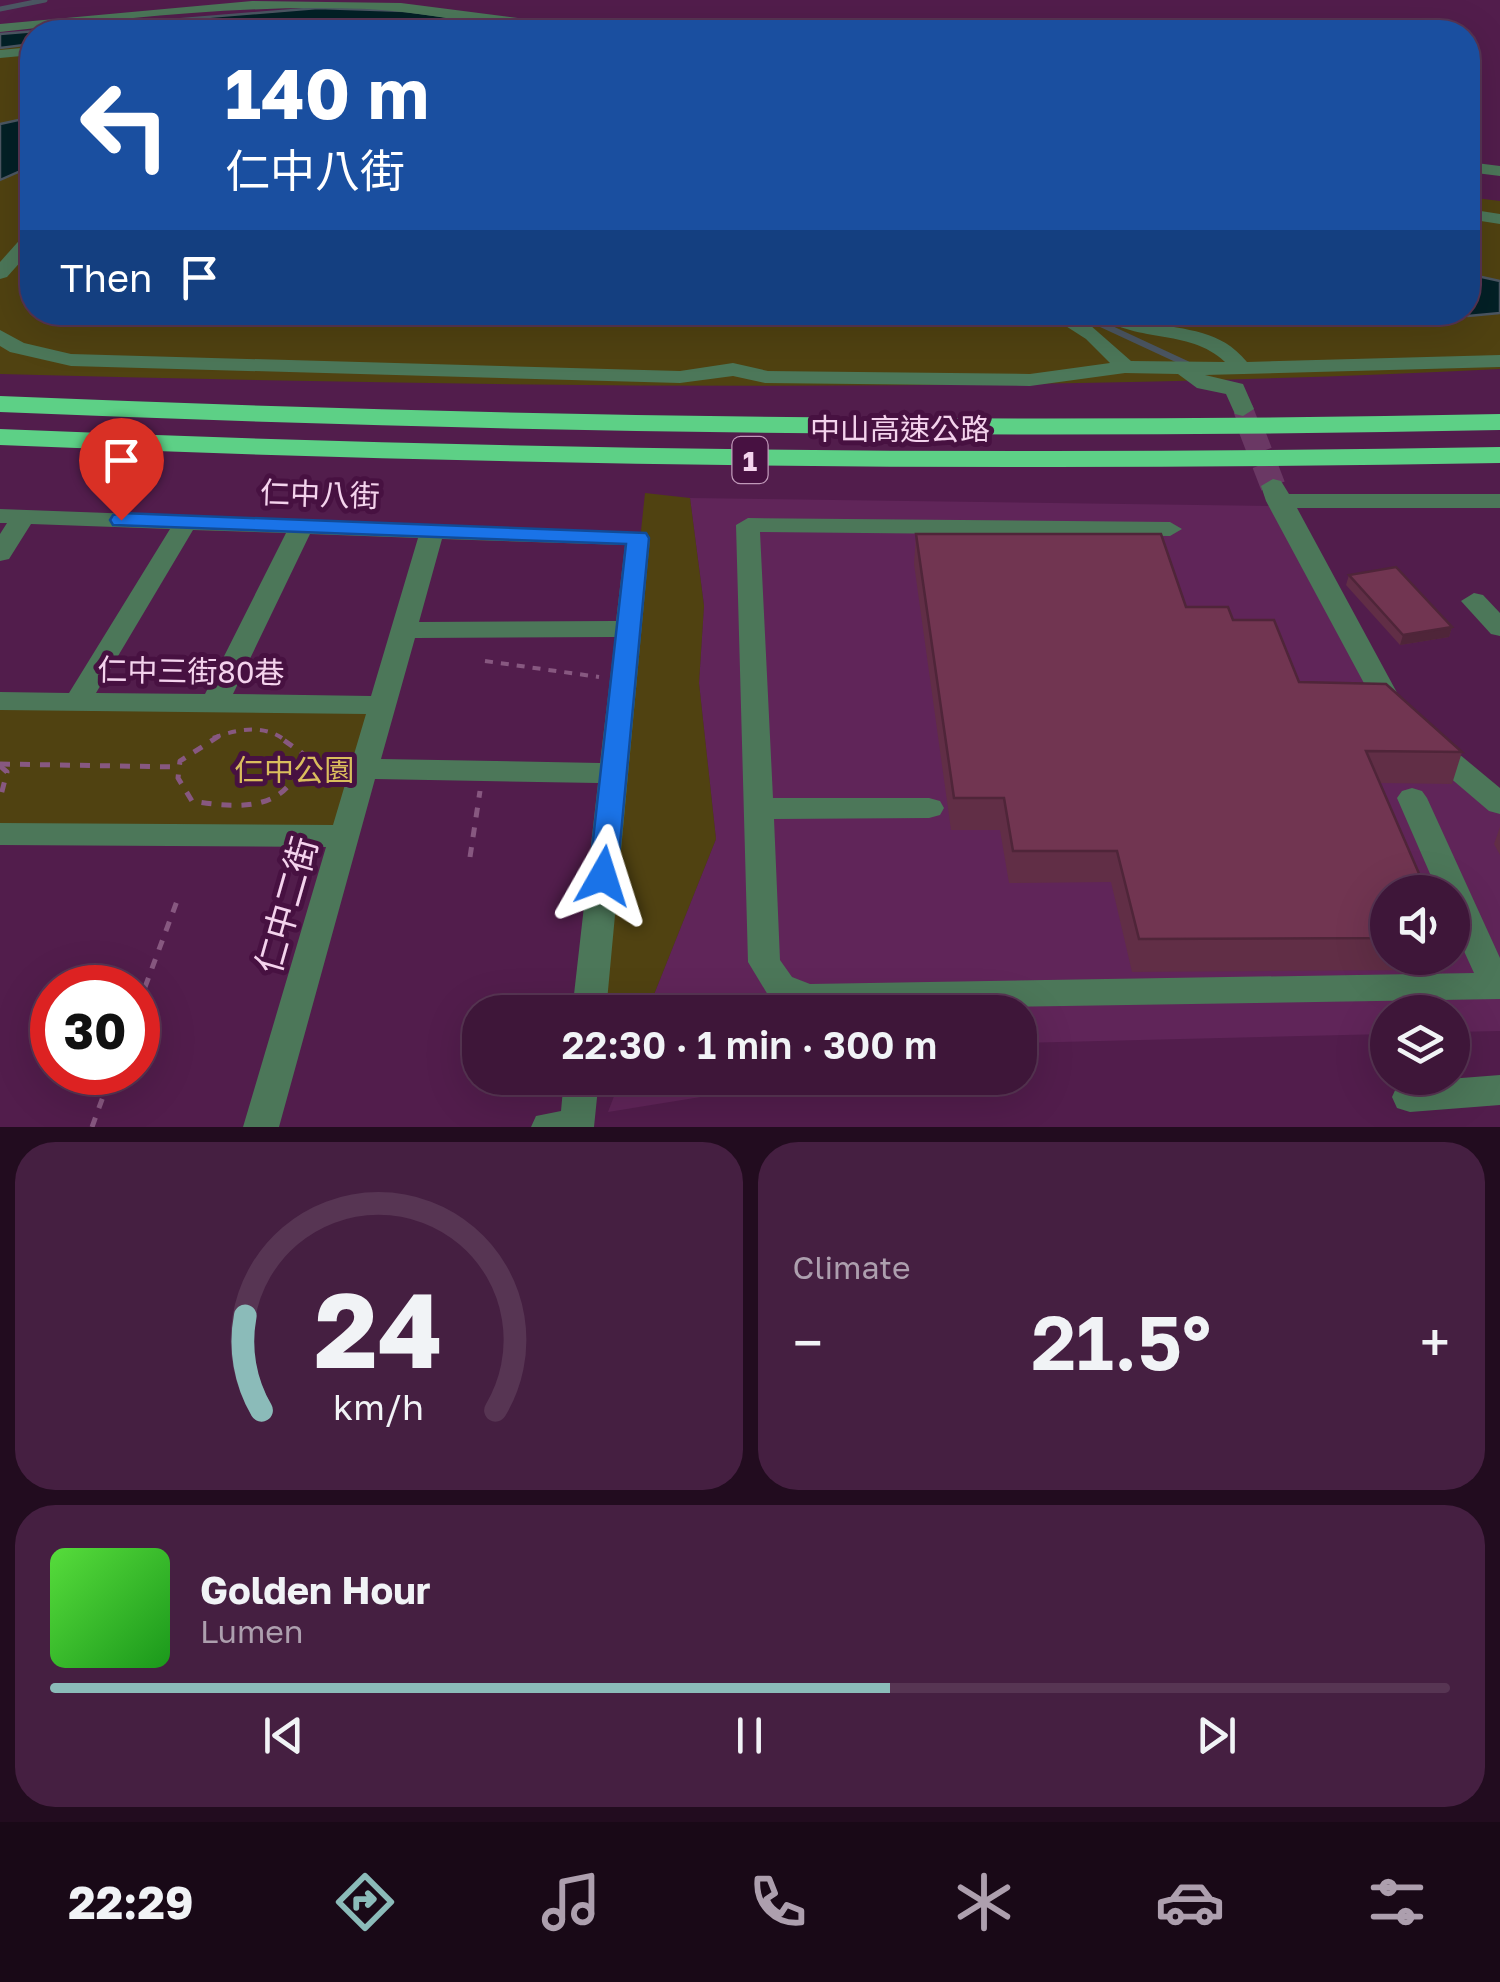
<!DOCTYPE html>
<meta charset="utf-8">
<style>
:root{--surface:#3e1639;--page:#451f41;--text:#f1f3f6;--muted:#ad9fae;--line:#573553;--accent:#8bbbb9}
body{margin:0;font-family:"Golos Text","Noto Sans TC",sans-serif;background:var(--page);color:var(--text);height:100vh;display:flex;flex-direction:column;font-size:38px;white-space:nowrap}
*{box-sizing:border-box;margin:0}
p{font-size:32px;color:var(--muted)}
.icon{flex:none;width:55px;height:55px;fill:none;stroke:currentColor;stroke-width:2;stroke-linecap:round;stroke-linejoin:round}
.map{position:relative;height:1127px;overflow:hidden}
.details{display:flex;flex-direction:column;gap:15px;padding:15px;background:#220c1f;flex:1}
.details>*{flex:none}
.top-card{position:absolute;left:20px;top:20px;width:1460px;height:305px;border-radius:40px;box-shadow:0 10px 40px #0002,0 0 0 2px var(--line);background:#1a4fa0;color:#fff;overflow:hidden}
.buttons{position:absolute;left:1370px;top:875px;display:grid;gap:20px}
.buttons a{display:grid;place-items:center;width:100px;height:100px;border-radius:50%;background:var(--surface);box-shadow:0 10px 40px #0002,0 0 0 2px var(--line);font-size:50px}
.speed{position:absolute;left:30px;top:965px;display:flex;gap:20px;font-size:50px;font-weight:700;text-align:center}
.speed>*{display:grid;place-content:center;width:130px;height:130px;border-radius:50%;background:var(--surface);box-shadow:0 10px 40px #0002,0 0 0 2px var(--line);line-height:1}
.speed .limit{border:15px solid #d22;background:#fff;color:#111}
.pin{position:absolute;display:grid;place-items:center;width:85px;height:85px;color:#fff;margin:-102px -42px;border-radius:50% 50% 50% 0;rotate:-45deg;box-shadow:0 0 10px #0007}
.pin .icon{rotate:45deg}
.me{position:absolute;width:110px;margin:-55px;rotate:6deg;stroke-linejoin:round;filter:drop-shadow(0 0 8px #0008)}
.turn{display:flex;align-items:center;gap:35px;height:210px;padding:0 40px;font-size:45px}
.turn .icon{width:130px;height:130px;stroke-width:2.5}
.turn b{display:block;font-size:70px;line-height:85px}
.then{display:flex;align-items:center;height:95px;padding:0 40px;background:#0003;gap:20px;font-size:38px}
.big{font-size:75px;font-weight:600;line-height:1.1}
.details .tile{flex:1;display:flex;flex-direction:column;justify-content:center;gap:15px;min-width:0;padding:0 35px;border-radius:40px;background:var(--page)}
.details .dial{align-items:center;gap:0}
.dial svg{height:260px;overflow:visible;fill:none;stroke:var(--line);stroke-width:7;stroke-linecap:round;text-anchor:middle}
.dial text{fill:var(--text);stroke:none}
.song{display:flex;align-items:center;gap:30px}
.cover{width:120px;height:120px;border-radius:15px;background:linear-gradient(135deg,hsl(110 70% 55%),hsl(120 70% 35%))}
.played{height:10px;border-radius:5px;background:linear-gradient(90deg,var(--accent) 60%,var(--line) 60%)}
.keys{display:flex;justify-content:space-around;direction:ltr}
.heat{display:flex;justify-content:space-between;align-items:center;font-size:55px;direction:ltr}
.details .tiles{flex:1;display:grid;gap:15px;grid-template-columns:1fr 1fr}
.tile:last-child{grid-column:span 2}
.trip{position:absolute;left:462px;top:995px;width:575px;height:100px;border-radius:40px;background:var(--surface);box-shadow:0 10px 40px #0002,0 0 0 2px var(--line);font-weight:600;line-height:100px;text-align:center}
.tabs{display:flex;height:160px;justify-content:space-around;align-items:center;background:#190917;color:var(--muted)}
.tabs .icon{width:70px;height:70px}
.tabs .active{color:var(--accent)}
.tabs b{font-size:45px;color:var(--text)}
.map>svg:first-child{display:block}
</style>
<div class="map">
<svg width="1500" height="1127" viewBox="0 0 1500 1127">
<rect width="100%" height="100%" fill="#521d4c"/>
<g fill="#602559" fill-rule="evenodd">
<path d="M690 498 1274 506 1383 715 1500 809V1031L1453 1032 1452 1012H1388L1387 1034 1020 1043V1012H647L716 839 699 683 704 605ZM1388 892H1452V958H1388Z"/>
<polygon points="621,1078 792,1078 793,1082 608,1112"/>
</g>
<g fill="#504211">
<polygon points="221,24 398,32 140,32"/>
<path d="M32 44V312H1468V197L1500 201V369C1000 394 500 387 0 374V48Z"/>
<polygon points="645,493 690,498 704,606 699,683 716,839 647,1012 590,1012"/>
<polygon points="0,701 382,705 345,836 0,834"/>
</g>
<g fill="#032026" stroke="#4b5662" stroke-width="2.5">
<polygon points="318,8 406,11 563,32 398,32 221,24 140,32 32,32 32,44 0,48 0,34"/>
<polygon points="32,117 32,166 0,180 0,124"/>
<polygon points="1468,274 1500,281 1500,313 1468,316 1456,313 1468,312"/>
</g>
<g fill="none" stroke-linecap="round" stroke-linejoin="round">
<polyline stroke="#4b5662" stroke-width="5" points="0,9 45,0"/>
<polyline stroke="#4b5662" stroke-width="6" points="1075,312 1187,364"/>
<polyline stroke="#6a3864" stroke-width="20" stroke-dasharray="20 10" stroke-linecap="butt" points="1243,409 1252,432"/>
<polyline stroke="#6a3864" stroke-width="25" stroke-dasharray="25 12" stroke-linecap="butt" points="1251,429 1273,486"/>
<g stroke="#875880" stroke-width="4" stroke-dasharray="8 8" stroke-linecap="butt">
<polyline points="485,661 599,677"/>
<path d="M213 738C235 730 261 724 282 738"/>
</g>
<g stroke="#875880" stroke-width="5" stroke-dasharray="10 10" stroke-linecap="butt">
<path d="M219 736 180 761 178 778 192 801C240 809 293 812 302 753L278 736"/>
<polyline points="0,764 179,767"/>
<polyline points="0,766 7,772 0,799"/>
<polyline points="300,766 340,768"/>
<polyline points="470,857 480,791"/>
<polyline points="138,1006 177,901"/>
<polyline points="92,1127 112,1072"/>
</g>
<g fill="#4c7759" fill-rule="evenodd">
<path d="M252 1 401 3 595 28 602 32C527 37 444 13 367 9 244 4 122 19 0 32V24Z"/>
<polygon points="32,47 32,55 0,58 0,50"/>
<polygon points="1468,162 1500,166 1500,176 1468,172"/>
<polygon points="32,189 32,209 23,204 23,194"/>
<polygon points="1468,209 1500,214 1500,224 1468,219"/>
<polygon points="32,232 32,249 7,277 0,279 0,262 25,234"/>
<path d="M1044 312H1072L1082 318 1131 361 1225 362C1189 327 1132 345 1095 312 1116 312 1129 318 1149 322 1187 331 1220 329 1247 362L1500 355V367L1205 375 1243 384 1254 409 1243 416 1235 414 1226 394 1197 388 1178 374 1125 373 1030 386 765 383 733 376 680 383 71 366 10 352 0 346V330L24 343 71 354 680 371 733 363 768 371 1030 374 1110 363 1086 339Z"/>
<polygon points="1273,479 1281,481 1289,494 1500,494 1500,508 1297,508 1408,713 1404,720 1384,720 1380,713 1266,501 1261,486"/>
<path d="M0 509 647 533 650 538 606 1012H572L598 783 375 779 279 1127H243L326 847 0 845V823L333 825 366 714 0 710V692L69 693 170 529 31 524 9 559 0 561V534L7 523H0ZM193 530 286 533 205 694 96 693ZM310 534 418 538 371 696 233 694ZM442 539 625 545 616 621 419 622ZM615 637 600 763 381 759 415 638Z"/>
<polygon points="748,518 1170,522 1182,529 1170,536 760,532 773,798 929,798 940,801 944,808 940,815 929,818 774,819 780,960 792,977 810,984 1474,973 1452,925 1452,892 1438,892 1397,798 1402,791 1412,788 1422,791 1427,798 1500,958 1500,999 809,1010 768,995 748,962 736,525"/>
<polygon points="1474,593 1483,595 1500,613 1500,636 1491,634 1461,601"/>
<polygon points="1431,736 1441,739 1500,788 1500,814 1489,811 1421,753 1417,746 1421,739"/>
<polygon points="1500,1075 1500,1105 1410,1112 1397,1108 1392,1097 1397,1086 1410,1082"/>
<polygon points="564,1078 599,1078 594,1127 531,1127 536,1116 561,1111"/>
</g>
<g fill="#5dd086" fill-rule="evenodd">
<path d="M0 396C500 417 1000 424 1500 414V430C1000 440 500 433 0 412Z"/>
<path d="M0 429C500 450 1000 456 1500 447V463C1000 472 500 466 0 445Z"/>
</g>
</g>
<g fill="#612e46">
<polygon points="916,534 1233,620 1299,682 1462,752 1452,784 1380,783 1388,892 1388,958 1440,958 1436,970 1132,972 1111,882 1009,883 1000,830 951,830 914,564"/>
<polygon points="1349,575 1452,627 1449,637 1400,645 1346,585"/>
<polygon points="1500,827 1500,855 1494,844"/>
</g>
<polygon fill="#4f2539" points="1452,627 1449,637 1400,645 1403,635"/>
<g fill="#713551" stroke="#4f2539" stroke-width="2.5">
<polygon points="916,534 1161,534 1186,607 1228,607 1233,620 1274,620 1299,682 1386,684 1462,752 1366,751 1427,892 1388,892 1388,938 1139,939 1117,851 1013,851 1004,798 954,798"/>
<polygon points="1396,567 1452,627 1403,635 1349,575"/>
</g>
<polygon fill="#1a73e8" stroke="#114b97" stroke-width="2.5" points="121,513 646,533 649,538 617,876 613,883 603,886 593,883 589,876 626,544 113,525 110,520 113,515"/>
<g text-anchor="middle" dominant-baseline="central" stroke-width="10" stroke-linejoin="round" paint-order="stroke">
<rect fill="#471141" stroke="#c099b9" stroke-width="2.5" x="732.5" y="437" width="35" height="46" rx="8"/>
<g font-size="28" font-weight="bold" fill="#f4d3ed">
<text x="750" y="460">1</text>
</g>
<g font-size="30" fill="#f4d3ed" stroke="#471141">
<text x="900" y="429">中山高速公路</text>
<text transform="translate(320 494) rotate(2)">仁中八街</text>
<text transform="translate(191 671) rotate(1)">仁中三街80巷</text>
</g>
<g font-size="30" fill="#dabd5d" stroke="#471141">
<text x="294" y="770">仁中公園</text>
</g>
<g font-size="35" fill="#f4d3ed" stroke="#471141">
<text transform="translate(286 905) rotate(-74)">仁中二街</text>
</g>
</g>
</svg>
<div class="buttons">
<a><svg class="icon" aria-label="sound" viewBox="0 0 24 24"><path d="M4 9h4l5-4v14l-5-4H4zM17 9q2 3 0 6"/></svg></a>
<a><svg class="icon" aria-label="layers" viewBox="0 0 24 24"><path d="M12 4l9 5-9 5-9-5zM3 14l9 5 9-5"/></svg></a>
</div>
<div class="speed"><div class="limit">30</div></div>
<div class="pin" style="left:121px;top:520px;background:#d93025"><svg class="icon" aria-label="arrive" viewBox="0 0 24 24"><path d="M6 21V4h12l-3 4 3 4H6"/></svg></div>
<svg class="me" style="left:603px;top:876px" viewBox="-20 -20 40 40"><path d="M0-17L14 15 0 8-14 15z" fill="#1a73e8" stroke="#fff" stroke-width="4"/></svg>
<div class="trip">22:30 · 1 min · 300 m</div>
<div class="top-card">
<div class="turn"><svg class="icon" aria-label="left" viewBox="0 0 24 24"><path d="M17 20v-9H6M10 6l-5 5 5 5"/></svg><div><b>140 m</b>仁中八街</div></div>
<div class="then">Then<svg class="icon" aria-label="arrive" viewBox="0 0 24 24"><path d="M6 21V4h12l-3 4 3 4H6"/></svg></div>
</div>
</div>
<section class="details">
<div class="tiles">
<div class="tile dial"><svg viewBox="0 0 100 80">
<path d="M14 69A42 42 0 1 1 86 69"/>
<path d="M14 69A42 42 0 0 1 9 40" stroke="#8bbbb9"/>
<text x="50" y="56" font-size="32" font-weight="700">24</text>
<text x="50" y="72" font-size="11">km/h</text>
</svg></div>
<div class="tile"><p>Climate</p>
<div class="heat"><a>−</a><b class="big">21.5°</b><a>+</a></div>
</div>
<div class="tile">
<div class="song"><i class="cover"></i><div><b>Golden Hour</b><p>Lumen</p></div></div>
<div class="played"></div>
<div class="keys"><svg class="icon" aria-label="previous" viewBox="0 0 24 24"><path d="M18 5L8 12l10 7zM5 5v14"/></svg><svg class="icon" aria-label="pause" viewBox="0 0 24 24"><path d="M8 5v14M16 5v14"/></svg><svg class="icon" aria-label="next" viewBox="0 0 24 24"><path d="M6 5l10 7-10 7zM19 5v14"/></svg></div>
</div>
</div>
</section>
<nav class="tabs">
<b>22:29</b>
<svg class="icon active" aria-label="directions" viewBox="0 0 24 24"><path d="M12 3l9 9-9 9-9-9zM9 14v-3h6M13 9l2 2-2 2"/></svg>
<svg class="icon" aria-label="music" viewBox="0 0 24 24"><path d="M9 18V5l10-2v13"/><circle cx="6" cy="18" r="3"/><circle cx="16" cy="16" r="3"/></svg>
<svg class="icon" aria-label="phone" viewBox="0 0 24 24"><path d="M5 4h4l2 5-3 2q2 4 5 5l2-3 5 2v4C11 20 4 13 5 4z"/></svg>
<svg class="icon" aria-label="climate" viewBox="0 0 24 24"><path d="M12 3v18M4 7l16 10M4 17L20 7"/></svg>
<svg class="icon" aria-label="car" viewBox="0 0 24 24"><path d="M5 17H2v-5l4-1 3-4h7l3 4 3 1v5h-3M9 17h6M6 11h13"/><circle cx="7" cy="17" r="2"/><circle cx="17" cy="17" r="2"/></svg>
<svg class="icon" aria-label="filters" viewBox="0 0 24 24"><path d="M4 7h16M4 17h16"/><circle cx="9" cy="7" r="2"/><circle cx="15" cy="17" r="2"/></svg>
</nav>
